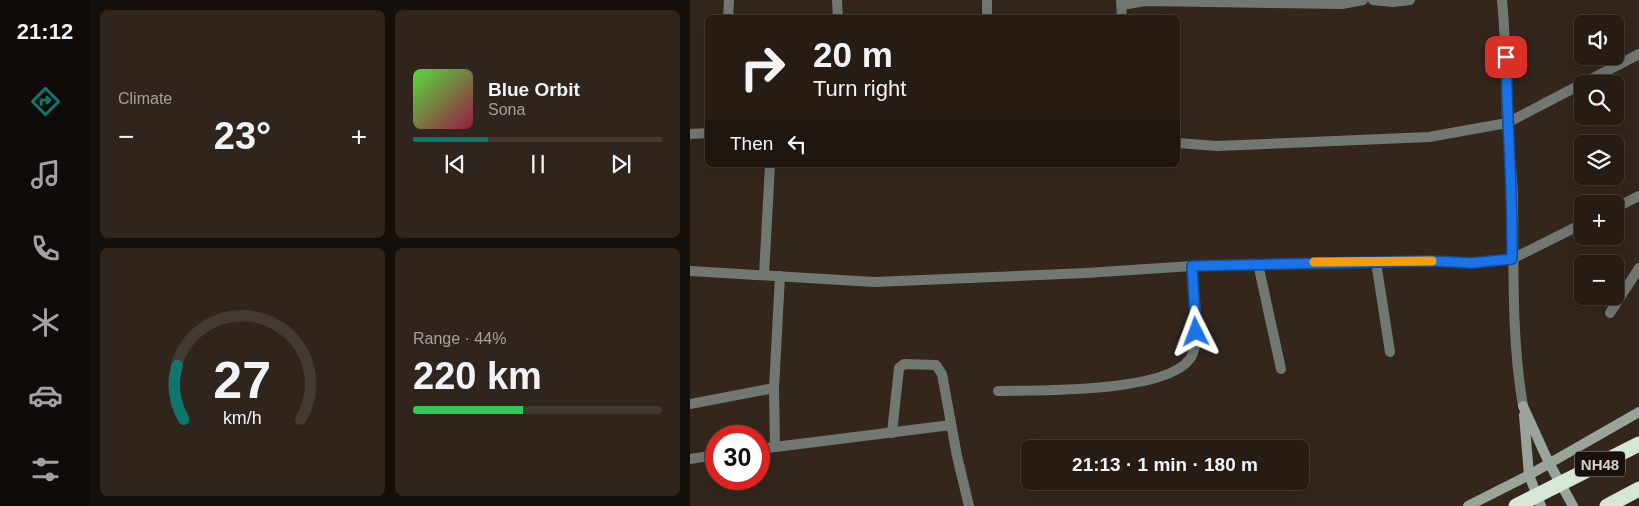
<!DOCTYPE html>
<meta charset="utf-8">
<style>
:root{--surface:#271c14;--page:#2f251d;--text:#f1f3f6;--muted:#a4a1a0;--line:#433a34;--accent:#0f766e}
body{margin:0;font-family:Helvetica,sans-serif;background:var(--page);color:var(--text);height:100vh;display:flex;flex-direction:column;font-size:19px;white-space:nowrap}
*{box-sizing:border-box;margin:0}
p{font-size:16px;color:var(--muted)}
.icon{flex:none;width:28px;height:28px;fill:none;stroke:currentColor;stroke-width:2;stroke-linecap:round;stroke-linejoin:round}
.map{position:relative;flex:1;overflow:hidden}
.side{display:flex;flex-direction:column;gap:10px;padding:10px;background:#150f0b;width:600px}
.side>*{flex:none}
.top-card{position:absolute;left:15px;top:15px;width:475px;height:152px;border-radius:8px;box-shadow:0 5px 20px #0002,0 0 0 1px var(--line);background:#271c14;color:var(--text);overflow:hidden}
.controls{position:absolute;left:884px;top:15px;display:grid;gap:10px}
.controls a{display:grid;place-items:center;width:50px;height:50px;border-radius:8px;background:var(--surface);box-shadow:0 5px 20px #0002,0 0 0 1px var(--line);font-size:25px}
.speed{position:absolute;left:15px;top:425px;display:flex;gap:10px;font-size:25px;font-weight:700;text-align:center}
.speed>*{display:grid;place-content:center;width:65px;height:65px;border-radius:50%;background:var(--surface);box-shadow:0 5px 20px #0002,0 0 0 1px var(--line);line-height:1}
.speed .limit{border:8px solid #d22;background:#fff;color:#111}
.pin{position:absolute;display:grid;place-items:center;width:42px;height:42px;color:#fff;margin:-21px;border-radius:10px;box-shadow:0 2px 8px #0006}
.me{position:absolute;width:55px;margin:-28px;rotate:357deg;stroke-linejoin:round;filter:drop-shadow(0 0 4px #0008)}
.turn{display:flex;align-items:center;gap:18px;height:105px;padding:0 25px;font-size:22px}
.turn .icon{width:65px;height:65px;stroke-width:2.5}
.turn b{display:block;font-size:35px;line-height:42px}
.then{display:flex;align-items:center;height:48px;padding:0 25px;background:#0003;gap:10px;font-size:19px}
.big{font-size:38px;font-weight:700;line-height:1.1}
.side .tile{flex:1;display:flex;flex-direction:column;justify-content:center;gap:8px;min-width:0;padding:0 18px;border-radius:8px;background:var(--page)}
.side .dial{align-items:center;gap:0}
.dial svg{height:130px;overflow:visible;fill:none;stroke:var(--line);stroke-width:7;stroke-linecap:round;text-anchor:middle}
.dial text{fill:var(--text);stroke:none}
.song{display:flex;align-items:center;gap:15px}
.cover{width:60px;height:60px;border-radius:8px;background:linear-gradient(135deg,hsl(110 70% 55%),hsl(340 70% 35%))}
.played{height:5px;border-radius:2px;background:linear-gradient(90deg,var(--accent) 30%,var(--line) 30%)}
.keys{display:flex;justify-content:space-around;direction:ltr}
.heat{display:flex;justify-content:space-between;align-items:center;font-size:28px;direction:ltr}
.charge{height:8px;border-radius:4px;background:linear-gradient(90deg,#34c759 44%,var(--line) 0)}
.side .tiles{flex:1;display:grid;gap:10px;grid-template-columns:repeat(2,1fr)}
.trip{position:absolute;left:331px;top:440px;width:288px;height:50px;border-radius:8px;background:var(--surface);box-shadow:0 5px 20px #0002,0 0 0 1px var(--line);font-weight:700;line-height:50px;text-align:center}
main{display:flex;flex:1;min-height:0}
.tabs{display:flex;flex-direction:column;width:90px;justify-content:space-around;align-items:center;background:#100b08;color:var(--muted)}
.tabs .icon{width:35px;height:35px}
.tabs .active{color:var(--accent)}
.tabs b{font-size:22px;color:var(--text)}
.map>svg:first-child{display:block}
</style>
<main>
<nav class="tabs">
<b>21:12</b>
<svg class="icon active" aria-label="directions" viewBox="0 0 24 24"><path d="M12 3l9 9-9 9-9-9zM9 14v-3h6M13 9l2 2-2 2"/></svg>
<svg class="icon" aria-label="music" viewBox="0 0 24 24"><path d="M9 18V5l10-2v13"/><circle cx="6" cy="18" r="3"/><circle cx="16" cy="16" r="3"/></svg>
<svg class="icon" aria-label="phone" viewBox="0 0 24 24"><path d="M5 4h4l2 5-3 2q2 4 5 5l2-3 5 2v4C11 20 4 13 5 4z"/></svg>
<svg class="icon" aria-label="climate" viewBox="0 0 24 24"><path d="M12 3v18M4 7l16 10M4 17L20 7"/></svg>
<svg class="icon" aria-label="car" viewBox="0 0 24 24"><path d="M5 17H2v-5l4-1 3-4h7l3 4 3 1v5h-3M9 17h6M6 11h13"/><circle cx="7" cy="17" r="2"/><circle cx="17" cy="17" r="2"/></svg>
<svg class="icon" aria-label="filters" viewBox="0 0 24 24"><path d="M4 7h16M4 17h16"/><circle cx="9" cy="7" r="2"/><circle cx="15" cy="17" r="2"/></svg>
</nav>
<section class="side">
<div class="tiles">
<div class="tile"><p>Climate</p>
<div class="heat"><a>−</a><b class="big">23°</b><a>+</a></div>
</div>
<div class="tile">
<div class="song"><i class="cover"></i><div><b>Blue Orbit</b><p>Sona</p></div></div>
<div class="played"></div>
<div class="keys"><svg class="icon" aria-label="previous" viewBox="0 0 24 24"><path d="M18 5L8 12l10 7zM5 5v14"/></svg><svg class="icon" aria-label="pause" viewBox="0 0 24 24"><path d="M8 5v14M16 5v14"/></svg><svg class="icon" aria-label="next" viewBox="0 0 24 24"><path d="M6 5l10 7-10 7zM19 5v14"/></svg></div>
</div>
<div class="tile dial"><svg viewBox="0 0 100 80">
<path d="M14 69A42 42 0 1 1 86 69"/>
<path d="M14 69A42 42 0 0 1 10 36" stroke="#0f766e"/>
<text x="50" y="56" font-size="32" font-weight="700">27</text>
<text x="50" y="72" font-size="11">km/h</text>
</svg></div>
<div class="tile"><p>Range · 44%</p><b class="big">220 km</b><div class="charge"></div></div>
</div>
</section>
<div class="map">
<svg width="949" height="506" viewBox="0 0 949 506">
<rect width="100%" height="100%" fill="#34261b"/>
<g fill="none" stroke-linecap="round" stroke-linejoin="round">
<polyline stroke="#717872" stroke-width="10" points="920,313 949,268"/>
<g stroke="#717872" stroke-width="10">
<polyline points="147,0 148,18"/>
<polyline points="431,0 432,18"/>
<polyline points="683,0 703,2 720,0"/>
<path d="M812 0C816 41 816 81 817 122 818 146 822 170 823 194 824 265 821 336 833 406"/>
<polyline points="432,5 455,1 652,4 673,0"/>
<polyline points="38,18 39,0"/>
<polyline points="297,18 297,0"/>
<polyline points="0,134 18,133"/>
<polyline points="488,143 527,146 739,137 817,123 949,54"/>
<polyline points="925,208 949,196"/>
<polyline points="686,262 700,352"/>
<polyline points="568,264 591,369"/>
<polyline points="0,271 184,282 396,273 502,266 741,261 781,263 822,259 892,224"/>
<polyline points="74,275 80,165"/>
<polyline points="84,388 85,447"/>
<path d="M308 391C346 390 489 394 503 353 511 331 503 290 502 266"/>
<polyline points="0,404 84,388 90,276"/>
<polyline points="202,433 209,368 214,364 246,365 252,374 267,456 279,506"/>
<polyline points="69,449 261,425"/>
<polyline points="0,459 26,455"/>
</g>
<g stroke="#99a59a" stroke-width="10">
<polyline points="833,406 859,463 883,506"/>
<polyline points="834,415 839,475 851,506"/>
<polyline points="778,506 839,475 949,412"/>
</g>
<g stroke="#d5e7d6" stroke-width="15">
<polyline points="826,506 949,444"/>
<polyline points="917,506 949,489"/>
</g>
</g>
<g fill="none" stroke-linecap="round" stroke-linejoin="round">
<defs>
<path id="route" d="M506 332 502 266 741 261 781 263 822 259C823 191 817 125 816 57"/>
</defs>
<use href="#route" stroke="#114b97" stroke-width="12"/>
<use href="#route" stroke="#1a73e8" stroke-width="9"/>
<polyline stroke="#f59e0b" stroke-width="9" points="624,262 742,261"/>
</g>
<g text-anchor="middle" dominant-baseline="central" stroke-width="5" stroke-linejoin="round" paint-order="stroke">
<rect fill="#17110c" stroke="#a09790" stroke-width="1" x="885" y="451.5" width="50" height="25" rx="4"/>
<g font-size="15" font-weight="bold" fill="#dad0c9">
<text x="910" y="464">NH48</text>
</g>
</g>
</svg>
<div class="controls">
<a><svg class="icon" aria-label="sound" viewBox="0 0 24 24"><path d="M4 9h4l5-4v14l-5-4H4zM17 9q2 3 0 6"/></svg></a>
<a><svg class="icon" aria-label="search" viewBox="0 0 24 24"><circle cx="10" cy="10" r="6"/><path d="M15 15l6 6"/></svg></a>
<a><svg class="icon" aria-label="layers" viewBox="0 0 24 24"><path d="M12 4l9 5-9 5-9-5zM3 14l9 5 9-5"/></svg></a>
<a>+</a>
<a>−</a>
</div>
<div class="speed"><div class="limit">30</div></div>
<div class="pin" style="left:816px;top:57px;background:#d93025"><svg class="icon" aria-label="arrive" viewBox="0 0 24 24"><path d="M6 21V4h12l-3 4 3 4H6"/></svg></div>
<svg class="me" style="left:506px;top:332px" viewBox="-20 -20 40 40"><path d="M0-17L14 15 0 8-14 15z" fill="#1a73e8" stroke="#fff" stroke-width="4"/></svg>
<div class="trip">21:13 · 1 min · 180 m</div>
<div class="top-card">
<div class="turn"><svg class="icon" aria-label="right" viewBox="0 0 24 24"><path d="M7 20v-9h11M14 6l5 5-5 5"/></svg><div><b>20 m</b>Turn right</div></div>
<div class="then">Then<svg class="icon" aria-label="left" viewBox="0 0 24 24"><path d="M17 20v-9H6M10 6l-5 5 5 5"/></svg></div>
</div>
</div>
</main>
